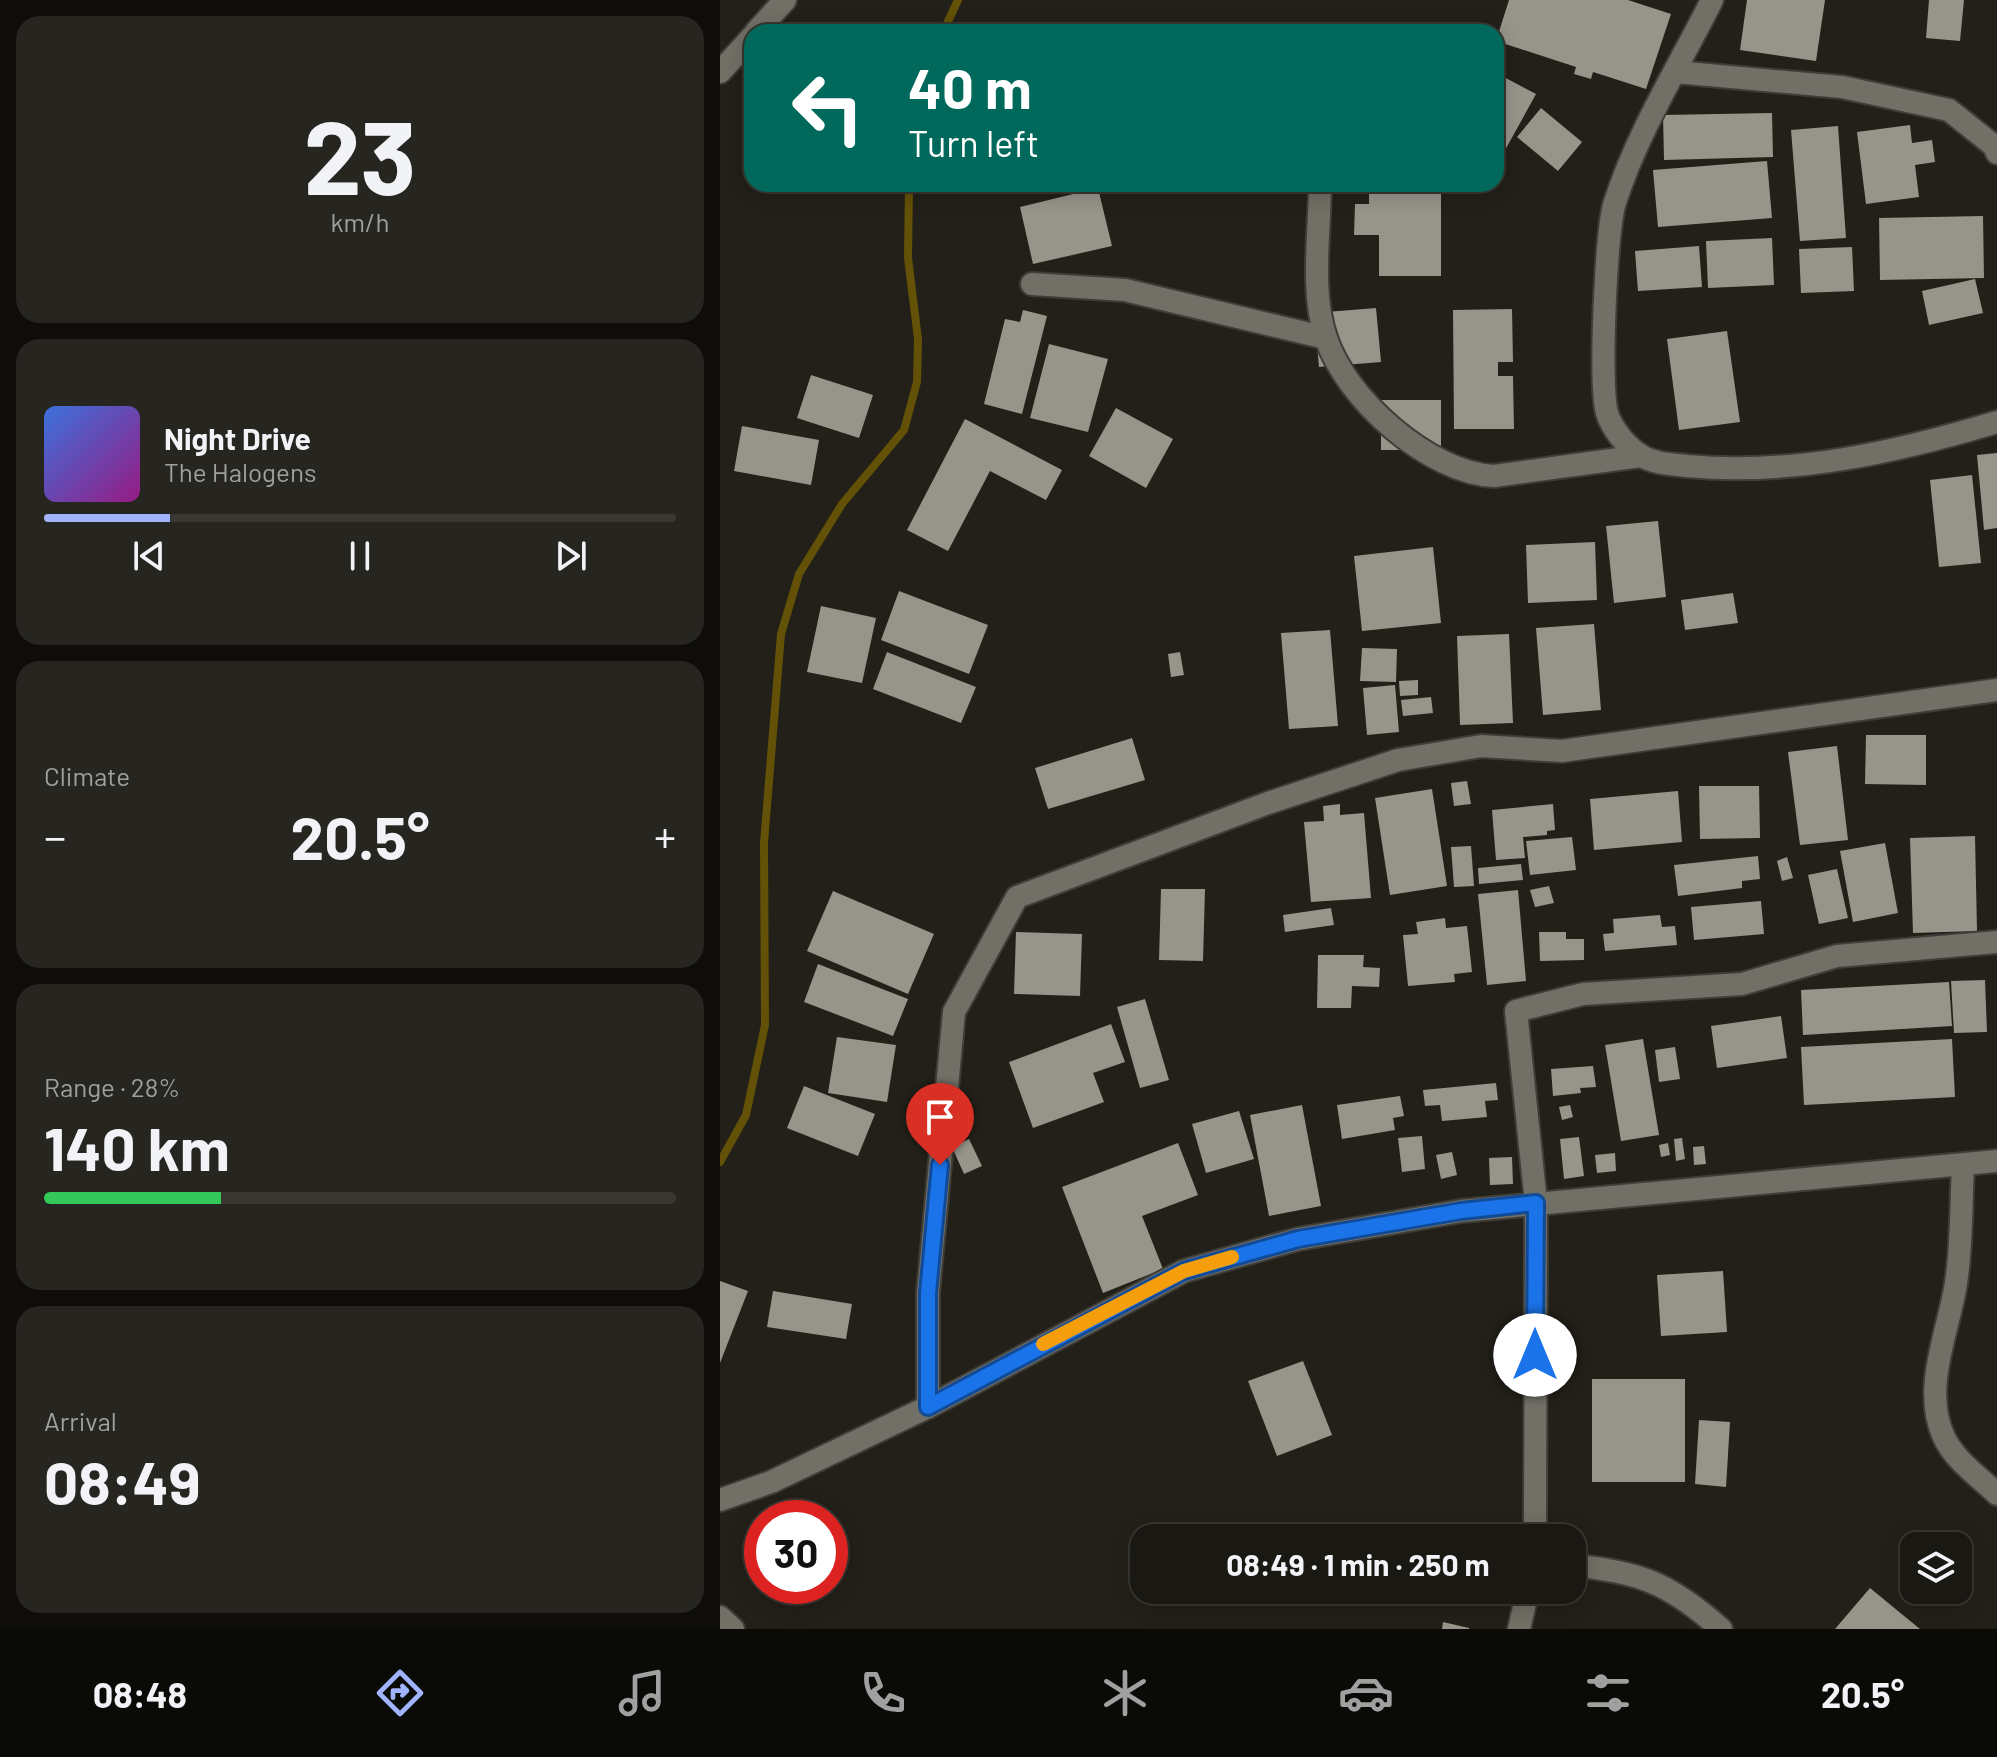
<!DOCTYPE html>
<meta charset="utf-8">
<style>
:root{--surface:#1a1812;--page:#272520;--text:#f1f3f6;--muted:#9fa09f;--line:#383732;--accent:#a1b3fd}
body{margin:0;font-family:Barlow,sans-serif;background:var(--page);color:var(--text);height:100vh;display:flex;flex-direction:column;font-size:30px;white-space:nowrap}
*{box-sizing:border-box;margin:0}
p{font-size:26px;color:var(--muted)}
.icon{flex:none;width:44px;height:44px;fill:none;stroke:currentColor;stroke-width:2;stroke-linecap:round;stroke-linejoin:round}
.map{position:relative;flex:1;overflow:hidden}
.side{display:flex;flex-direction:column;gap:16px;padding:16px;background:#0e0d0a;width:720px}
.side>*{flex:none}
.banner{position:absolute;left:24px;top:24px;width:760px;height:168px;border-radius:24px;box-shadow:0 4px 20px #0003,0 0 0 2px var(--line);background:#00695c;color:#fff;overflow:hidden}
.fabs{position:absolute;left:1180px;top:1532px;display:grid;gap:16px}
.fabs a{display:grid;place-items:center;width:72px;height:72px;border-radius:16px;background:var(--surface);box-shadow:0 4px 20px #0003,0 0 0 2px var(--line);font-size:40px}
.speed{position:absolute;left:24px;top:1500px;display:flex;gap:16px;font-size:40px;font-weight:700;text-align:center}
.speed>*{display:grid;place-content:center;width:104px;height:104px;border-radius:50%;background:var(--surface);box-shadow:0 4px 20px #0003,0 0 0 2px var(--line);line-height:1}
.speed .limit{border:12px solid #d22;background:#fff;color:#111}
.pin{position:absolute;display:grid;place-items:center;width:68px;height:68px;color:#fff;margin:-82px -34px;border-radius:50% 50% 50% 0;rotate:-45deg;box-shadow:0 0 8px #0007}
.pin .icon{rotate:45deg}
.me{position:absolute;width:88px;margin:-44px;rotate:0deg;stroke-linejoin:round;filter:drop-shadow(0 0 6px #0008)}
.turn{display:flex;align-items:center;gap:28px;height:168px;padding:0 32px;font-size:36px}
.turn .icon{width:104px;height:104px;stroke-width:2.5}
.turn b{display:block;font-size:56px;line-height:68px}
.big{font-size:60px;font-weight:700;line-height:1.1}
.side .card{flex:1;display:flex;flex-direction:column;justify-content:center;gap:12px;min-width:0;padding:0 28px;border-radius:24px;background:var(--page)}
.side .dial{align-items:center;gap:0}
.dial b{font-size:104px;line-height:1}
.song{display:flex;align-items:center;gap:24px}
.cover{width:96px;height:96px;border-radius:12px;background:linear-gradient(135deg,hsl(220 70% 55%),hsl(310 70% 35%))}
.played{height:8px;border-radius:4px;background:linear-gradient(90deg,var(--accent) 20%,var(--line) 20%)}
.keys{display:flex;justify-content:space-around;direction:ltr}
.heat{display:flex;justify-content:space-between;align-items:center;font-size:44px;direction:ltr}
.charge{height:12px;border-radius:6px;background:linear-gradient(90deg,#34c759 28%,var(--line) 0)}
.trip{position:absolute;left:410px;top:1524px;width:456px;height:80px;border-radius:24px;background:var(--surface);box-shadow:0 4px 20px #0003,0 0 0 2px var(--line);font-weight:700;line-height:80px;text-align:center}
.dock{display:flex;height:128px;justify-content:space-around;align-items:center;background:#0a0a07;color:var(--muted)}
.dock .icon{width:56px;height:56px}
.dock .active{color:var(--accent)}
.dock b{font-size:36px;color:var(--text)}
main{display:flex;flex:1;min-height:0}
.map>svg:first-child{display:block}
</style>
<main>
<section class="side">
<div class="card dial"><b>23</b><p>km/h</p></div>
<div class="card">
<div class="song"><i class="cover"></i><div><b>Night Drive</b><p>The Halogens</p></div></div>
<div class="played"></div>
<div class="keys"><svg class="icon" aria-label="previous" viewBox="0 0 24 24"><path d="M18 5L8 12l10 7zM5 5v14"/></svg><svg class="icon" aria-label="pause" viewBox="0 0 24 24"><path d="M8 5v14M16 5v14"/></svg><svg class="icon" aria-label="next" viewBox="0 0 24 24"><path d="M6 5l10 7-10 7zM19 5v14"/></svg></div>
</div>
<div class="card"><p>Climate</p>
<div class="heat"><a>−</a><b class="big">20.5°</b><a>+</a></div>
</div>
<div class="card"><p>Range · 28%</p><b class="big">140 km</b><div class="charge"></div></div>
<div class="card"><p>Arrival</p><b class="big">08:49</b></div>
</section>
<div class="map">
<svg width="1277" height="1629" viewBox="0 0 1277 1629">
<rect width="100%" height="100%" fill="#222018"/>
<g fill="none" stroke-linecap="round" stroke-linejoin="round">
<g stroke="#635107" stroke-width="8">
<polyline points="223,32 238,0"/>
<polyline points="0,1162 26,1115 45,1025 44,843 61,634 79,574 122,504 184,430 197,382 198,339 188,258 189,184"/>
</g>
</g>
<g fill="#97948a">
<polygon points="789,0 908,0 951,14 926,89 873,72 871,79 854,74 856,67 776,41"/>
<polygon points="1027,0 1105,0 1096,61 1020,50"/>
<polygon points="1209,0 1244,0 1240,41 1206,38"/>
<polygon points="517,27 518,32 478,32 478,28"/>
<polygon points="780,75 816,94 784,152 776,147 776,82"/>
<polygon points="821,108 862,142 838,171 797,137"/>
<polygon points="1052,113 1053,157 944,160 943,115"/>
<polygon points="1190,125 1192,143 1212,140 1215,162 1195,165 1199,197 1146,204 1137,132"/>
<polygon points="1118,126 1126,238 1080,241 1071,130"/>
<polygon points="1047,161 1052,218 938,227 933,170"/>
<polygon points="649,184 695,184 695,191 721,191 721,276 659,276 659,235 634,235 635,204 649,204"/>
<polygon points="378,188 392,246 313,264 300,207"/>
<polygon points="1263,216 1264,278 1160,280 1159,218"/>
<polygon points="1052,238 1054,285 988,288 986,241"/>
<polygon points="979,246 982,287 918,291 915,251"/>
<polygon points="1132,247 1134,291 1081,293 1079,249"/>
<polygon points="1255,279 1263,313 1209,325 1202,291"/>
<polygon points="656,308 661,362 599,367 594,313"/>
<polygon points="792,309 793,362 778,362 778,376 793,376 794,429 734,429 733,310"/>
<polygon points="303,310 327,316 302,414 264,404 285,319 300,322"/>
<polygon points="1007,331 1020,422 959,430 947,339"/>
<polygon points="329,344 388,359 368,432 310,418"/>
<polygon points="91,375 153,395 139,438 77,418"/>
<rect x="661" y="400" width="60" height="50"/>
<polygon points="396,408 453,439 426,488 369,456"/>
<polygon points="245,419 342,470 326,500 270,471 228,551 187,530"/>
<polygon points="22,426 99,440 91,485 14,471"/>
<polygon points="1277,453 1277,528 1264,530 1257,455"/>
<polygon points="1252,475 1261,563 1219,567 1210,480"/>
<polygon points="938,521 946,597 894,603 886,526"/>
<polygon points="875,542 877,600 808,603 806,545"/>
<polygon points="713,547 721,623 642,631 634,556"/>
<polygon points="179,591 268,625 249,674 161,640"/>
<polygon points="1013,593 1018,623 965,630 961,600"/>
<polygon points="101,606 156,618 142,683 87,672"/>
<polygon points="874,624 881,710 823,715 816,628"/>
<polygon points="610,630 618,726 569,729 561,633"/>
<polygon points="789,634 793,723 740,725 737,636"/>
<polygon points="642,648 677,649 676,682 640,681"/>
<polygon points="167,652 256,687 241,723 153,689"/>
<polygon points="460,652 464,675 451,677 448,654"/>
<polygon points="698,680 698,695 680,696 679,681"/>
<polygon points="675,685 679,732 647,735 643,688"/>
<polygon points="711,697 713,713 683,716 681,700"/>
<polygon points="1146,735 1206,735 1206,785 1145,784"/>
<polygon points="412,738 425,780 328,809 315,768"/>
<polygon points="1117,746 1128,840 1080,845 1068,752"/>
<polygon points="747,781 751,804 734,806 731,783"/>
<polygon points="979,786 1039,786 1040,838 980,839"/>
<polygon points="712,789 727,886 670,895 655,798"/>
<polygon points="958,791 962,842 874,850 870,799"/>
<polygon points="620,804 620,815 644,813 651,898 591,902 584,822 604,821 603,806"/>
<polygon points="833,804 835,830 827,831 827,835 803,837 805,858 776,860 772,810"/>
<polygon points="1255,836 1257,931 1193,933 1190,838"/>
<polygon points="852,837 856,870 810,875 806,841"/>
<polygon points="1165,843 1178,913 1133,922 1120,851"/>
<polygon points="751,846 754,886 734,887 731,847"/>
<polygon points="1038,856 1040,879 1022,881 1022,888 958,896 954,865"/>
<polygon points="1067,857 1073,878 1062,881 1057,861"/>
<polygon points="801,864 803,880 759,884 758,868"/>
<polygon points="1117,869 1128,918 1099,924 1088,875"/>
<polygon points="829,886 834,903 815,907 810,890"/>
<polygon points="441,889 485,889 483,961 439,960"/>
<polygon points="798,890 806,981 767,985 758,894"/>
<polygon points="113,891 214,934 188,994 87,951"/>
<polygon points="1041,901 1044,934 974,940 971,907"/>
<polygon points="611,908 614,925 565,932 563,915"/>
<polygon points="940,915 942,927 955,926 957,945 885,951 883,934 894,933 893,919"/>
<polygon points="725,918 726,928 747,926 752,972 734,974 735,982 688,986 683,935 698,934 696,922"/>
<polygon points="296,932 362,934 360,996 294,994"/>
<polygon points="819,932 846,932 846,939 864,939 864,960 820,961"/>
<polygon points="598,955 644,955 643,967 660,968 659,987 632,986 631,1008 597,1008"/>
<polygon points="98,964 188,999 173,1036 84,1002"/>
<polygon points="1265,980 1267,1032 1234,1033 1231,981"/>
<polygon points="1229,982 1232,1026 1083,1035 1081,990"/>
<polygon points="425,999 449,1080 420,1088 397,1007"/>
<polygon points="1061,1016 1067,1058 997,1068 991,1026"/>
<polygon points="391,1024 405,1062 373,1073 384,1102 313,1128 289,1062"/>
<polygon points="117,1037 176,1045 167,1102 108,1093"/>
<polygon points="923,1039 939,1135 901,1141 885,1045"/>
<polygon points="1232,1039 1235,1097 1084,1105 1081,1047"/>
<polygon points="955,1047 960,1079 939,1082 935,1050"/>
<polygon points="873,1066 876,1087 860,1088 861,1093 833,1096 831,1069"/>
<polygon points="776,1083 778,1100 765,1101 767,1117 722,1121 720,1105 705,1106 703,1090"/>
<polygon points="84,1086 155,1114 138,1156 67,1128"/>
<polygon points="680,1096 684,1116 673,1118 675,1130 622,1139 617,1105"/>
<polygon points="582,1105 601,1206 549,1216 530,1115"/>
<polygon points="850,1105 853,1117 842,1120 839,1107"/>
<polygon points="519,1111 534,1159 486,1173 472,1124"/>
<polygon points="702,1136 705,1169 682,1172 678,1138"/>
<polygon points="859,1137 864,1176 844,1179 840,1139"/>
<polygon points="962,1138 965,1159 956,1161 954,1139"/>
<polygon points="249,1139 262,1166 244,1174 232,1147"/>
<polygon points="458,1143 478,1195 422,1216 443,1269 383,1293 342,1187"/>
<polygon points="948,1143 950,1155 941,1157 939,1145"/>
<polygon points="984,1146 986,1164 974,1165 973,1147"/>
<polygon points="732,1152 737,1175 721,1179 716,1155"/>
<polygon points="895,1153 896,1171 877,1173 875,1155"/>
<polygon points="792,1157 793,1184 770,1185 769,1158"/>
<polygon points="1003,1271 1007,1332 941,1336 937,1275"/>
<polygon points="0,1281 28,1291 0,1363"/>
<polygon points="53,1291 132,1304 126,1339 47,1327"/>
<polygon points="583,1361 612,1435 557,1456 528,1381"/>
<rect x="872" y="1379" width="93" height="103"/>
<polygon points="979,1420 1010,1422 1006,1487 975,1484"/>
<polygon points="110,1516 124,1545 110,1551"/>
<polygon points="42,1548 42,1583 37,1586 23,1557"/>
<polygon points="1150,1588 1200,1629 1115,1629"/>
<polygon points="723,1622 749,1628 749,1629 722,1629"/>
</g>
<g fill="none" stroke-linecap="round" stroke-linejoin="round">
<defs>
<g id="minor">
<path d="M992 0C959 66 918 131 895 202 886 229 879 385 887 413 892 429 906 446 920 455 934 464 952 464 967 466 1072 476 1177 452 1277 422"/>
<polyline points="36,32 65,0"/>
<polyline points="0,72 32,37"/>
<polyline points="955,72 1122,87 1229,110 1274,146 1277,153"/>
<path d="M600 184C600 232 590 291 606 338 626 399 709 473 774 476L921 456"/>
<polyline points="312,284 405,290 606,338"/>
<path d="M1243 1165C1241 1204 1242 1245 1236 1283 1229 1330 1202 1387 1223 1435 1233 1459 1259 1477 1277 1494"/>
<polyline points="208,1407 208,1293 234,1012 297,897 548,803 678,760 761,746 842,751 1277,690"/>
<polyline points="815,1538 816,1203 796,1011 863,994 1022,984 1117,956 1277,942"/>
<path d="M852 1565C921 1573 948 1582 1001 1629"/>
<polyline points="0,1617 13,1629"/>
<polyline points="799,1629 808,1590"/>
</g>
<polyline id="tertiary" points="0,1500 51,1482 208,1407 464,1271 578,1239 741,1211 1277,1161"/>
</defs>
<use href="#minor" stroke="#3f3d37" stroke-width="26"/>
<use href="#tertiary" stroke="#3f3d37" stroke-width="26"/>
<use href="#minor" stroke="#726f66" stroke-width="22"/>
<use href="#tertiary" stroke="#726f66" stroke-width="22"/>
</g>
<g fill="none" stroke-linecap="round" stroke-linejoin="round">
<defs>
<polyline id="route" points="220,1165 208,1293 208,1407 464,1271 578,1239 741,1211 816,1203 815,1355"/>
</defs>
<use href="#route" stroke="#114b97" stroke-width="20"/>
<use href="#route" stroke="#1a73e8" stroke-width="14"/>
<polyline stroke="#f59e0b" stroke-width="14" points="323,1344 464,1271 512,1257"/>
</g>
</svg>
<div class="fabs">
<a><svg class="icon" aria-label="layers" viewBox="0 0 24 24"><path d="M12 4l9 5-9 5-9-5zM3 14l9 5 9-5"/></svg></a>
</div>
<div class="speed"><div class="limit">30</div></div>
<div class="pin" style="left:220px;top:1165px;background:#d93025"><svg class="icon" aria-label="arrive" viewBox="0 0 24 24"><path d="M6 21V4h12l-3 4 3 4H6"/></svg></div>
<svg class="me" style="left:815px;top:1355px" viewBox="-20 -20 40 40"><circle r="19" fill="#fff"/><path d="M0-13L10 11 0 6-10 11z" fill="#1a73e8"/></svg>
<div class="trip">08:49 · 1 min · 250 m</div>
<div class="banner">
<div class="turn"><svg class="icon" aria-label="left" viewBox="0 0 24 24"><path d="M17 20v-9H6M10 6l-5 5 5 5"/></svg><div><b>40 m</b>Turn left</div></div>
</div>
</div>
</main>
<nav class="dock">
<b>08:48</b>
<svg class="icon active" aria-label="directions" viewBox="0 0 24 24"><path d="M12 3l9 9-9 9-9-9zM9 14v-3h6M13 9l2 2-2 2"/></svg>
<svg class="icon" aria-label="music" viewBox="0 0 24 24"><path d="M9 18V5l10-2v13"/><circle cx="6" cy="18" r="3"/><circle cx="16" cy="16" r="3"/></svg>
<svg class="icon" aria-label="phone" viewBox="0 0 24 24"><path d="M5 4h4l2 5-3 2q2 4 5 5l2-3 5 2v4C11 20 4 13 5 4z"/></svg>
<svg class="icon" aria-label="climate" viewBox="0 0 24 24"><path d="M12 3v18M4 7l16 10M4 17L20 7"/></svg>
<svg class="icon" aria-label="car" viewBox="0 0 24 24"><path d="M5 17H2v-5l4-1 3-4h7l3 4 3 1v5h-3M9 17h6M6 11h13"/><circle cx="7" cy="17" r="2"/><circle cx="17" cy="17" r="2"/></svg>
<svg class="icon" aria-label="filters" viewBox="0 0 24 24"><path d="M4 7h16M4 17h16"/><circle cx="9" cy="7" r="2"/><circle cx="15" cy="17" r="2"/></svg>
<b>20.5°</b>
</nav>
